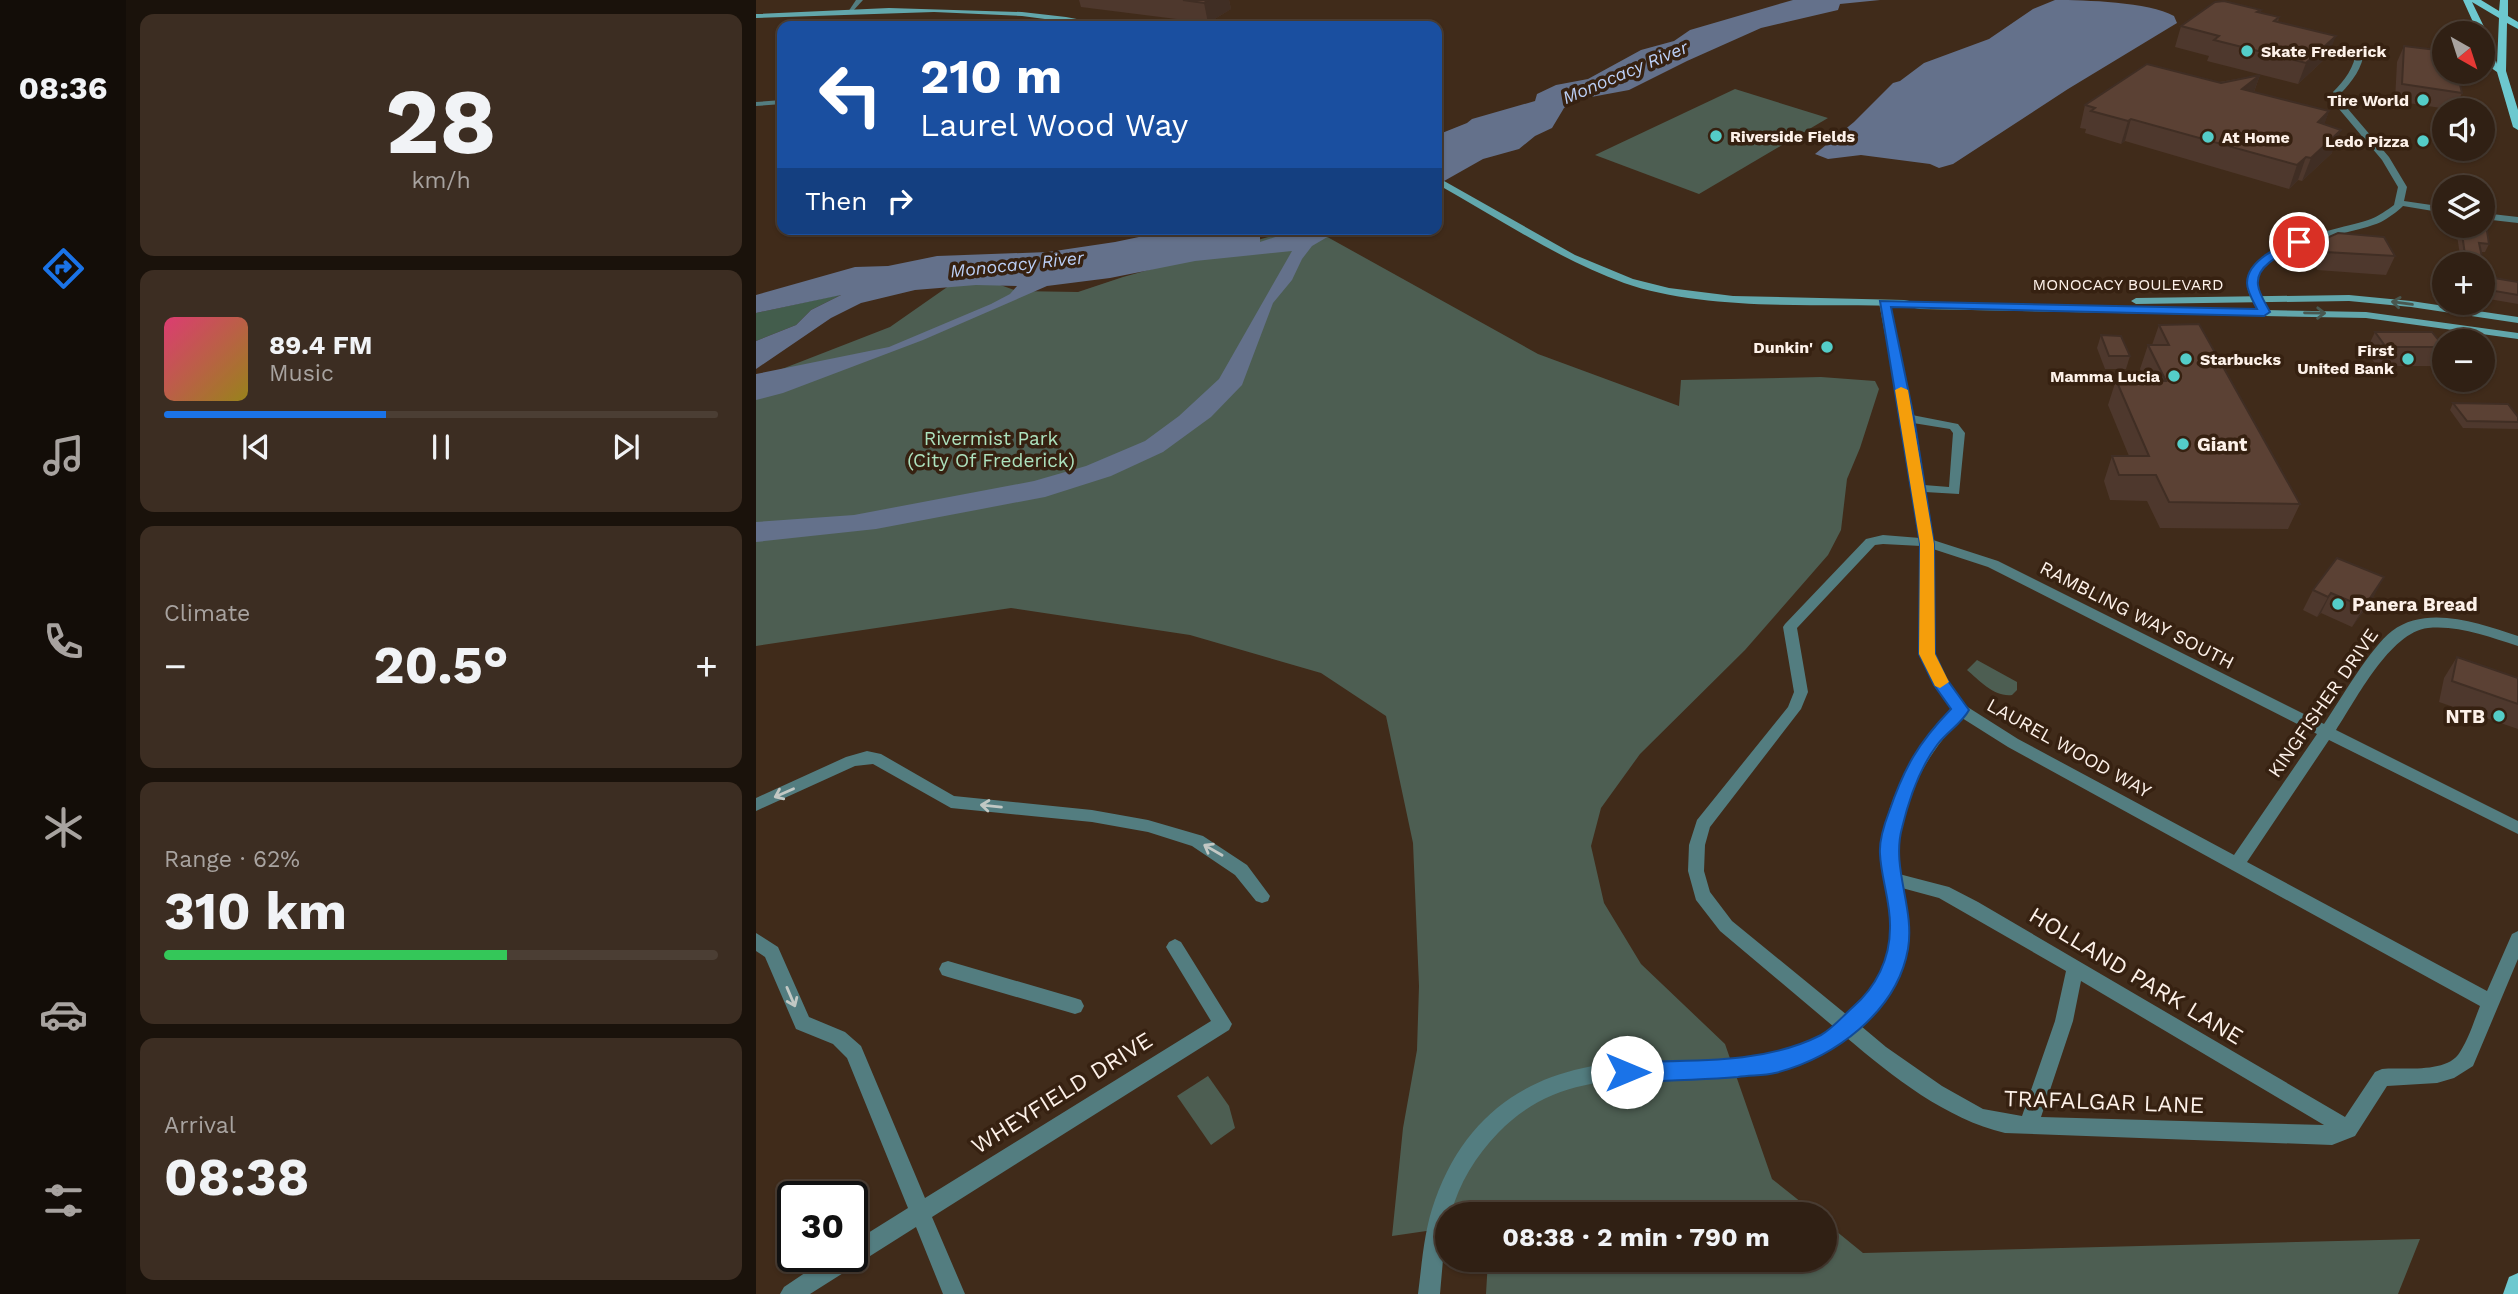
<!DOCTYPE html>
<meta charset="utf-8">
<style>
:root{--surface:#302014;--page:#3c2d22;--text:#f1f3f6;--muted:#a8a3a0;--line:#4b3e34;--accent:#1a73e8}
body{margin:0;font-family:"Work Sans",sans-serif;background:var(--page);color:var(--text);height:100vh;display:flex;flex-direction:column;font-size:26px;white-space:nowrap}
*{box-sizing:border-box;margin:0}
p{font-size:23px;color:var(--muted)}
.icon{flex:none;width:38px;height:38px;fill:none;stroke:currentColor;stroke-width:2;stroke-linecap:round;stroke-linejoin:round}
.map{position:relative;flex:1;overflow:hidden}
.drawer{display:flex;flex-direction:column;gap:14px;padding:14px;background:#1a120b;width:630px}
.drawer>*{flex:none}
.hud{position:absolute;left:21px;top:21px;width:665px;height:214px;border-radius:14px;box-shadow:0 2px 5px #0004,0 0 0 2px var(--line);background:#1a4fa0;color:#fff;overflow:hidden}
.needle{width:46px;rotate:141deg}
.tools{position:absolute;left:1676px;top:21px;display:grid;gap:14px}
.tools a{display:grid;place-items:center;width:63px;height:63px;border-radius:50%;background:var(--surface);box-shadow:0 2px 5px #0004,0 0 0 2px var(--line);font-size:35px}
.speed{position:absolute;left:21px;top:1181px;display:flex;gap:14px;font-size:35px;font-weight:700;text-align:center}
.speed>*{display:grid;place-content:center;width:91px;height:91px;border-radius:50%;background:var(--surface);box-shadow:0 2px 5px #0004,0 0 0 2px var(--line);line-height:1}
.speed .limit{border:4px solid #111;border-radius:10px;background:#fff;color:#111}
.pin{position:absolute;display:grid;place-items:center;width:60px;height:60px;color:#fff;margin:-30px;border:4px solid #fff;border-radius:50%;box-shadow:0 2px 7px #0007}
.me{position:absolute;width:77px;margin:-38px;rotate:90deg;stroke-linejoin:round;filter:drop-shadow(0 0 5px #0008)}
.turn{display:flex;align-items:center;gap:24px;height:147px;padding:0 28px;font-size:32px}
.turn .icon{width:91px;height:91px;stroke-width:2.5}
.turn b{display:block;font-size:49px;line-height:60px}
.then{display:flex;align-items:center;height:66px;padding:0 28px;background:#0003;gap:14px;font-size:26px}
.big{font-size:52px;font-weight:700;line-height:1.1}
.drawer .widget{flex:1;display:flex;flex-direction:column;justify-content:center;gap:10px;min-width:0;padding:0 24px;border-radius:14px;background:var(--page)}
.drawer .dial{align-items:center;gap:0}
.dial b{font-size:91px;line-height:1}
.song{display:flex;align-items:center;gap:21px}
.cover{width:84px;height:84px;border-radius:10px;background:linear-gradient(135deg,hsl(340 70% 55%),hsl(50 70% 35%))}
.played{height:7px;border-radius:4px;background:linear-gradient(90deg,var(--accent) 40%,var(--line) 40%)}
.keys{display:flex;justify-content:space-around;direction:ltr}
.heat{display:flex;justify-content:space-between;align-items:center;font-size:38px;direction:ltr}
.charge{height:10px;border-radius:5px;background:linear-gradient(90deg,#34c759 62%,var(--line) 0)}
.trip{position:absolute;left:679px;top:1202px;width:402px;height:70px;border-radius:35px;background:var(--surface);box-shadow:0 2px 5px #0004,0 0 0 2px var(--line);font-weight:700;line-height:70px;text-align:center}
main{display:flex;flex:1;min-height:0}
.menu{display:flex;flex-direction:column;width:126px;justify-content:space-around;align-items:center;background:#130d08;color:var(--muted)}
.menu .icon{width:49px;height:49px}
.menu .on{color:var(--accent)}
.menu b{font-size:32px;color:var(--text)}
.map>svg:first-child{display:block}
</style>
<main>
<nav class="menu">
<b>08:36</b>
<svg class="icon on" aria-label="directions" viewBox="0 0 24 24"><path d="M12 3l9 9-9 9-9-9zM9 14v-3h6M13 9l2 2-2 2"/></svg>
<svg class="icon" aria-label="music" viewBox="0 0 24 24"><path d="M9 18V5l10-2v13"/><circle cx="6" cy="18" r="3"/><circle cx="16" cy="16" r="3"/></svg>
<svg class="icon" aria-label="phone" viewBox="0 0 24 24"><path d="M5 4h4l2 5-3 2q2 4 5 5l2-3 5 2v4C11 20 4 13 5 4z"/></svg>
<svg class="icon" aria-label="climate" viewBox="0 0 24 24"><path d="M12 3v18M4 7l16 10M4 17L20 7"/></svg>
<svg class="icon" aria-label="car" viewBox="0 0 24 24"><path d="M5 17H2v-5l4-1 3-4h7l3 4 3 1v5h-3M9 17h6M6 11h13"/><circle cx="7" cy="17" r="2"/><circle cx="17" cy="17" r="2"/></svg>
<svg class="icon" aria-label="filters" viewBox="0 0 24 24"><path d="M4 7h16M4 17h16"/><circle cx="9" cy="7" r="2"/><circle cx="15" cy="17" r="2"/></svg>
</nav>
<section class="drawer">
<div class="widget dial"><b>28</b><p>km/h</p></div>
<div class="widget">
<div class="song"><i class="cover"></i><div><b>89.4 FM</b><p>Music</p></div></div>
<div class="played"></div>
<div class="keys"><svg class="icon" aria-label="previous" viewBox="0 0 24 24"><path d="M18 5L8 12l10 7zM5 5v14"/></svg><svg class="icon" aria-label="pause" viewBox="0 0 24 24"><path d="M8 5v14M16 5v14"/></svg><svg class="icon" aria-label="next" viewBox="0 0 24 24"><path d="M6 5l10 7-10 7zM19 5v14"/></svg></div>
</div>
<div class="widget"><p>Climate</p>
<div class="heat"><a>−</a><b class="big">20.5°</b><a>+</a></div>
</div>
<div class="widget"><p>Range · 62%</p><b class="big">310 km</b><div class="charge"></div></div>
<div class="widget"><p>Arrival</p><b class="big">08:38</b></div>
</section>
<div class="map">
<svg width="1762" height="1294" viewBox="0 0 1762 1294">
<rect width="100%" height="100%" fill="#402b1a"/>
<g fill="#4d5e52">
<polygon points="979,89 1072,118 943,194 839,155"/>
<polygon points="541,229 557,229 782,354 923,406 925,380 1065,377 1119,381 1123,389 1104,448 1091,479 1085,530 1072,555 989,650 884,754 845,808 835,846 848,903 885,964 969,1044 1016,1179 1060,1214 691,1214 691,1228 636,1236 647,1128 661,1050 663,986 657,843 630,716 565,673 434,635 255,608 0,646 0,379 134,327 197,283 236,282 261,291 322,292 367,277"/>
<path d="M1221 660 1261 682V690L1256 695C1238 697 1224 681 1211 670Z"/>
<polygon points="452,1076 473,1106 479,1128 455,1145 421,1096"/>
<polygon points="1069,1222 1107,1253 1664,1239 1642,1294 730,1294 732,1260 1069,1260"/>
</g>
<polygon fill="#435d4c" points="87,294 55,310 40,325 0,341 0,313"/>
<g fill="#64718b">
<polygon points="1037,0 1124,0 1084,4 1082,10 1005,28 931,61 873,90 819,100 808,108 796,128 779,136 763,149 727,159 681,185 681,135 711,123 716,119 779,101 781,94 800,85 832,79 885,50 918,41 934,30"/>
<path d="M1299 0C1329 0 1393 2 1418 16L1421 23 1312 89 1197 164 1183 168 1174 164 1105 155 1072 159 1059 154 1098 122 1137 83 1144 81 1168 63 1233 39 1277 9Z"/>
<polygon points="421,229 525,229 504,234 504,242 544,229 585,229 556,246 546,259 536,280 517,303 486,385 455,417 407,452 355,476 289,497 120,529 0,542 0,522 98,515 278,481 330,466 389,441 423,416 463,379 536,251 439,261 354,278 291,286 167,340 27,393 0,400 0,374 133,347 235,304 254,294 261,286 220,285 159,290 105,303 75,318 0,369 0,341 40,325 55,310 85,295 0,313 0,295 99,267 132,266 181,256 292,252 359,242"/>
</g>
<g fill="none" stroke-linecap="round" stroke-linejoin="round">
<g fill="#537d80" fill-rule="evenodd">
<polygon points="100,0 107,0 96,12 92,12"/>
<path d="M1604 49 1608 51C1607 67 1596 82 1585 93L1586 102 1633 157 1651 187 1648 201 1689 207V213L1647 206C1641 212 1632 218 1625 222 1594 236 1508 242 1501 282 1500 291 1509 304 1513 312L1512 314H1504C1499 306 1491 294 1491 284 1491 243 1584 230 1615 219 1623 216 1631 210 1638 205L1642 187 1626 160 1578 103 1577 92C1588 81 1599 67 1600 51Z"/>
<polygon points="26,100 26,104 0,106 0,102"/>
<polygon points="1727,213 1762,217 1762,223 1727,219"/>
<path d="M1128 300 1133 303 1156 415 1202 424 1209 433 1203 494 1169 492 1177 540 1242 561 1568 724C1585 699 1614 648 1636 631 1672 604 1724 624 1762 636V646C1733 637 1703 625 1672 628 1634 632 1600 700 1580 730L1762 821V834L1573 740 1491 862 1731 991 1756 934 1762 931V959L1717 1066 1698 1078 1681 1083 1631 1086 1599 1136 1576 1145 1249 1133C1190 1119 1137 1077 1091 1038 986 1120 839 1031 742 1133 720 1156 703 1183 695 1214H691L684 1294H662C666 1263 668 1230 679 1200 715 1100 792 1062 894 1061 955 1061 1026 1066 1078 1027L964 931 940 900 932 871 933 845 941 820 1032 707 1038 692 1027 627 1029 624 1110 539 1127 535 1164 538 1145 418 1123 303ZM1157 423 1194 429 1197 433 1193 487 1168 485ZM1127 544 1165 546 1164 654 1178 685 1196 709C1162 743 1127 803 1125 851 1124 872 1131 890 1134 910 1140 951 1121 988 1091 1015L976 921 954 892 948 871 949 845 954 827 1045 709 1052 692 1041 628 1119 545ZM1177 549 1232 567 1561 734 1478 855 1262 739 1210 706 1189 679 1178 654ZM1206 718 1252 747 1724 1006C1718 1021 1713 1038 1704 1052 1691 1074 1648 1067 1626 1069L1619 1072 1589 1117 1222 902 1193 887 1143 874C1134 819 1168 755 1206 718ZM1146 888 1183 898 1310 971 1299 1021 1266 1116 1227 1109 1186 1086 1130 1047 1105 1026C1146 988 1159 942 1146 888ZM1325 981 1568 1125 1285 1117 1317 1021Z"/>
<polygon points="111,751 125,754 198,796 336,810 392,820 447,836 491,865 514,896 512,901 506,903 500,901 479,875 436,846 392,832 336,822 195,808 117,764 99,766 0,811 0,798 90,757"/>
<polygon points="0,933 22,947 53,1017 89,1032 105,1046 169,1198 455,1021 413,952 410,947 413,942 419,939 425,942 476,1024 473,1030 176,1217 209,1294 187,1294 160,1227 54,1294 24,1294 28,1287 74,1256 96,1256 96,1243 152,1208 91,1058 77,1044 40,1029 9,957 0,951"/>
<polygon points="192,961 319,998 325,1000 328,1006 325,1012 319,1014 192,977 186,975 183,969 186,963"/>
</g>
<g fill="#62a7ac" fill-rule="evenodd">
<polygon points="133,8 266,12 310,17 358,26 342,26 266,16 178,12 0,18 0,14"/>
<path d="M681 177 819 255 877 279 913 288 977 296 1148 300 1164 303 1610 312 1762 333V339L1610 318 1164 309 1148 306C1063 304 948 311 868 283 802 259 742 218 681 184Z"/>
<polygon points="1593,295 1655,301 1762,317 1762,323 1655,307 1593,301 1380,304 1375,301 1380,298"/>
</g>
<g fill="#6dc8cf" fill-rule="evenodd">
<path d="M1707 0H1725L1743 11 1744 0H1752V16L1762 22V29L1751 23 1750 71 1762 110V130L1757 127 1741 72 1731 65 1727 51V33H1722ZM1716 2 1743 18 1741 64 1732 35Z"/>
<polygon points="1762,1273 1762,1294 1747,1294 1753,1277"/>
</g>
</g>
<g fill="#4e382d">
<polygon points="323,0 473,0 475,9 452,23 325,7"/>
<polygon points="1505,10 1504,13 1523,17 1522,22 1572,56 1542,84 1451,61 1453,56 1419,47 1425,26"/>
<polygon points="1648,46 1706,93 1698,110 1639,101 1641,62"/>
<polygon points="1504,75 1498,92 1573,111 1568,124 1576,153 1546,181 1542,180 1533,189 1369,141 1365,144 1329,133 1330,129 1324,128 1329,105"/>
<polygon points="1702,226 1727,226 1733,244 1729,252 1725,252 1731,279 1762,282 1762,304 1727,298 1727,264 1701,264 1701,262 1704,255 1700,229"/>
<polygon points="1566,240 1639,256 1630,275 1561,270 1558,258"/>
<polygon points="1403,325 1544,504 1532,529 1404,528 1391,501 1354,500 1348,481 1356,456 1373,456 1352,405 1360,380 1389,381 1384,369 1392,345 1396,345"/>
<polygon points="1619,332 1688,347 1678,366 1621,366 1610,351"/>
<polygon points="1345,335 1374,356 1370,369 1349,369 1341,348"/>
<polygon points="1697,403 1762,417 1762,429 1707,428 1694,410"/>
<polygon points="1557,590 1617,598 1596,627 1565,613 1561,617 1547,610"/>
<polygon points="1701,657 1762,678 1762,729 1683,702 1688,678"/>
</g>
<g fill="#402e24">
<polygon points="452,0 473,0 475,9 452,23 448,3"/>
<polygon points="1580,36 1572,56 1542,84 1550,63"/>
<polygon points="1504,75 1496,97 1486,89"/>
<polygon points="1573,111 1565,134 1562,122"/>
<polygon points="1375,119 1369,141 1365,144 1372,121"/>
<polygon points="1585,130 1576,153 1546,181 1555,158"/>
<polygon points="1550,157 1542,180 1533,189 1541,165"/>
<polygon points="1628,577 1617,598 1596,627 1608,607"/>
<polygon points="1575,593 1565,613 1561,617 1572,597"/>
</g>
<g fill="#5b4134" stroke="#402e24" stroke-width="2">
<polygon points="427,0 452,0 448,3"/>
<polygon points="1468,1 1505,10 1501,12 1523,17 1518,21 1580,36 1550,63 1458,40 1463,36 1425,26 1459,2"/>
<polygon points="1648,46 1689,51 1689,72 1701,72 1706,93 1646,84"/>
<polygon points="1391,64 1465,83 1504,75 1486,89 1573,111 1562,122 1585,130 1555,158 1550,157 1541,165 1375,119 1372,121 1335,111 1339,108 1329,105"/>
<polygon points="1727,224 1730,224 1733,244 1723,243 1731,281 1732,277 1762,282 1762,295 1727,289 1727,264 1706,264 1704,254 1709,255 1705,226 1727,226"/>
<polygon points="1582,233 1628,237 1639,256 1569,252 1566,240"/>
<polygon points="1443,324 1544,504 1413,502 1400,475 1363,475 1356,456 1393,456 1360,380 1410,381 1392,345 1413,345 1403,325"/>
<polygon points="1619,332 1676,332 1688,347 1630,347"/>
<polygon points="1345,335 1365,336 1374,356 1353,356"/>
<polygon points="1697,403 1752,404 1762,417 1762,422 1711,421"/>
<polygon points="1581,558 1628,577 1608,607 1575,593 1572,597 1557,590"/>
<polygon points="1701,657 1762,678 1762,704 1696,681"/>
</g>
<defs><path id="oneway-shaft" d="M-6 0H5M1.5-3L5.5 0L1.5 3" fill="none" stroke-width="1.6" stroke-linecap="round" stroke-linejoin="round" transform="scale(1.75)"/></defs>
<g stroke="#48574f">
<use href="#oneway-shaft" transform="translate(1646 303) rotate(-172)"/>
<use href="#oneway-shaft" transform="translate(1559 313) rotate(1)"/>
</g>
<g stroke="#c2c8c4">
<use href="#oneway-shaft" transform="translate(28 793) rotate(156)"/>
<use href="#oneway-shaft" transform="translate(235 806) rotate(-174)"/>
<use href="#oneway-shaft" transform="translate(457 850) rotate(-150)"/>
<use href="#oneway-shaft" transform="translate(35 997) rotate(67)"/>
</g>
<path fill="#1a73e8" stroke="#114b97" stroke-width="2" d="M1543 239 1547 240V244C1532 252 1499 263 1502 285 1503 294 1510 304 1514 312L1508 316 1135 307 1158 418 1178 544 1179 654 1190 678 1213 710C1206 723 1191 732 1181 745 1163 769 1153 799 1146 828 1135 868 1159 908 1152 949 1141 1012 1078 1058 1019 1073 1008 1076 994 1075 982 1077 945 1080 908 1081 871 1082L863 1079 860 1072 863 1065 871 1062C935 1060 1006 1065 1065 1035 1076 1029 1087 1016 1097 1007 1120 987 1134 959 1134 928 1135 903 1125 878 1124 854 1123 840 1128 825 1133 812 1148 768 1162 743 1195 709L1178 685 1163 654 1164 544 1124 301 1501 309C1497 301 1491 291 1491 283 1491 260 1525 245 1543 239Z"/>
<polygon fill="#f59e0b" points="1145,387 1152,390 1178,544 1179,654 1193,682 1184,688 1179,686 1163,654 1164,544 1139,390"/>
<g fill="#54cdc8" stroke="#362111" stroke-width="2.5">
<circle cx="1491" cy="51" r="7"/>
<circle cx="1667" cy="100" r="7"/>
<circle cx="960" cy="136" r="7"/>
<circle cx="1452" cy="137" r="7"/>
<circle cx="1667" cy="141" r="7"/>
<circle cx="1071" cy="347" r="7"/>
<circle cx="1430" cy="359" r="7"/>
<circle cx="1652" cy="359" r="7"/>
<circle cx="1418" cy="376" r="7"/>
<circle cx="1427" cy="444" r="7"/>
<circle cx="1582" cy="604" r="7"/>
<circle cx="1743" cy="716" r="7"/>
</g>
<g text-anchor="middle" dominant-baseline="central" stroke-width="7" stroke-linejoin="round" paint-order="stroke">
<g font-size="16" font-weight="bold" fill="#fdf1e9" stroke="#362111" text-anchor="end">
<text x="1505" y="51" text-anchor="start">Skate Frederick</text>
<text x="1653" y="100">Tire World</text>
<text x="974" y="136" text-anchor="start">Riverside Fields</text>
<text x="1466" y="137" text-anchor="start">At Home</text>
<text x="1653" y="141">Ledo Pizza</text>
<text x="1057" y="347">Dunkin'</text>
<text x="1638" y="350">First<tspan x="1638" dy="18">United Bank</tspan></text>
<text x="1444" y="359" text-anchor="start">Starbucks</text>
<text x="1404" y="376">Mamma Lucia</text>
</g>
<g font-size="16" fill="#fdf1e9" stroke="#362111">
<text x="1372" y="284">MONOCACY BOULEVARD</text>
</g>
<g font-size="18" font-style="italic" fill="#bcd0f7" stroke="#362111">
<text transform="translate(869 72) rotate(-23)">Monocacy River</text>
<text transform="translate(261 264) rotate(-6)">Monocacy River</text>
</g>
<g font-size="19" fill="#ade2be" stroke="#362111">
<text x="235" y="438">Rivermist Park<tspan x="235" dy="22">(City Of Frederick)</tspan></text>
</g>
<g font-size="19" font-weight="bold" fill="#fdf1e9" stroke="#362111" text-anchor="start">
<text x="1441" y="444">Giant</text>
<text x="1596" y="604">Panera Bread</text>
<text x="1729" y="716" text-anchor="end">NTB</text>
</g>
<g font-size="19" fill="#fdf1e9" stroke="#362111">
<text transform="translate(1381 615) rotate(27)">RAMBLING WAY SOUTH</text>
<text transform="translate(1567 703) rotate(-55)">KINGFISHER DRIVE</text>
<text transform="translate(1313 748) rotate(29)">LAUREL WOOD WAY</text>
</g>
<g font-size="23" fill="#fdf1e9" stroke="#362111">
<text transform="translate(1380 976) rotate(31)">HOLLAND PARK LANE</text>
<text transform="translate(306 1093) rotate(-32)">WHEYFIELD DRIVE</text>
<text transform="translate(1348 1102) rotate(2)">TRAFALGAR LANE</text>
</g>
</g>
</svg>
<div class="tools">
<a><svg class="needle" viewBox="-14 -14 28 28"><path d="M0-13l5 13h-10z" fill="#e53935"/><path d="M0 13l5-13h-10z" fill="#a8a3a0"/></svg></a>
<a><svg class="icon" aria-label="sound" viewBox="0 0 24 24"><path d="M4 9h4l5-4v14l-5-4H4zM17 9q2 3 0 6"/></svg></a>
<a><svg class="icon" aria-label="layers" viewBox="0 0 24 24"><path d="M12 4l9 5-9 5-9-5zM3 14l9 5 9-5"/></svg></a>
<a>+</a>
<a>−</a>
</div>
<div class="speed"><div class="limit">30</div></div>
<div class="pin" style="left:1543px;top:242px;background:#d93025"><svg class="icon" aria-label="arrive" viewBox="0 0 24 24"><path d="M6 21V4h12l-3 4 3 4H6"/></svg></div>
<svg class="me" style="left:871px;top:1072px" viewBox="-20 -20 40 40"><circle r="19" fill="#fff"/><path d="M0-13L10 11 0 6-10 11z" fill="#1a73e8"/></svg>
<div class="trip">08:38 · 2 min · 790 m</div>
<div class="hud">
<div class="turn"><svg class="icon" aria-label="left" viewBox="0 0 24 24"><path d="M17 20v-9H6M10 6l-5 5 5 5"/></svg><div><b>210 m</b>Laurel Wood Way</div></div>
<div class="then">Then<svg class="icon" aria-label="right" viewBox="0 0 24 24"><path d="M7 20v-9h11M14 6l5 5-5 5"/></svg></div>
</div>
</div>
</main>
